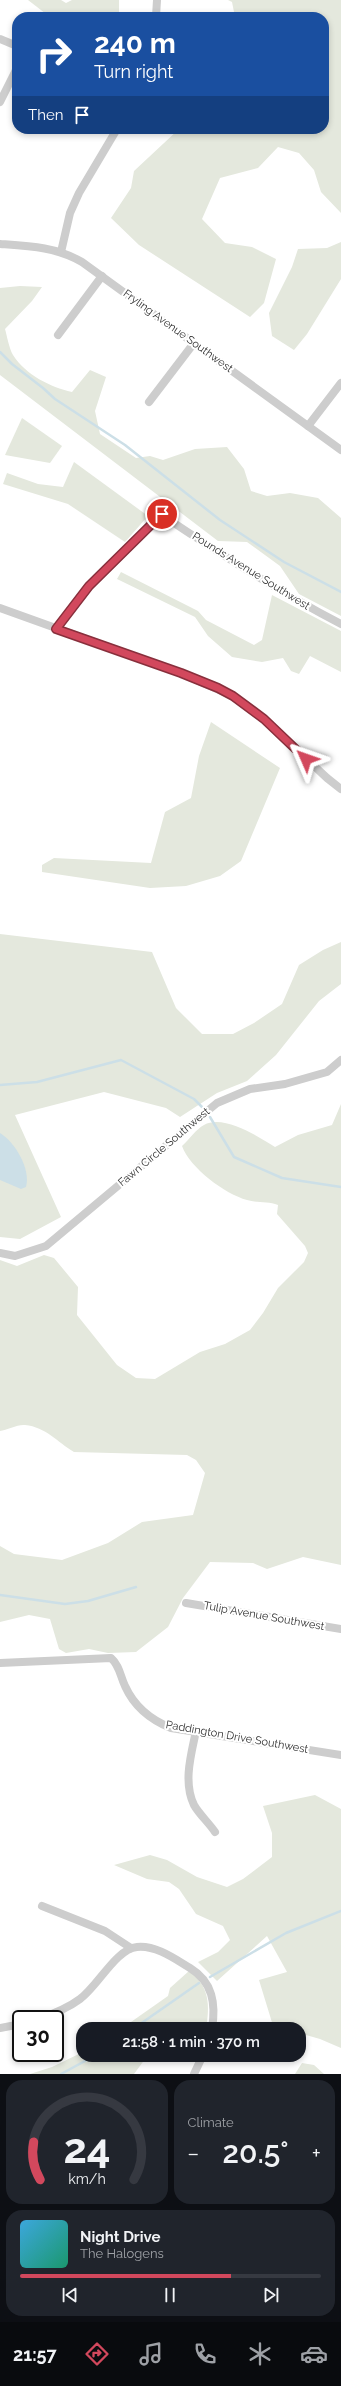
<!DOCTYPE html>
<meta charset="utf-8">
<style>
:root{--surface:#171b24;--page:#20242c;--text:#f1f3f6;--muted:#9ea1a6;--line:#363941;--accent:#d2485d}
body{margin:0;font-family:Raleway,sans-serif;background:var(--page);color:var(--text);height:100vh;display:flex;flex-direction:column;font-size:15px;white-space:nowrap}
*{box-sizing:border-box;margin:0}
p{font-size:13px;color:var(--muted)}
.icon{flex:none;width:22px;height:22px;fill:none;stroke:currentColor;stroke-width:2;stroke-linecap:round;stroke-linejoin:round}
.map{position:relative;height:2074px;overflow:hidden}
.drawer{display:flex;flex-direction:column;gap:6px;padding:6px;background:#0d0f14;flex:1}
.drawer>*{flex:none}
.banner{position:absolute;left:12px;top:12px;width:317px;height:122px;border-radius:16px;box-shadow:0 2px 6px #0003;background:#1a4fa0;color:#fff;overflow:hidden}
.speed{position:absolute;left:12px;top:2010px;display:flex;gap:8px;font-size:20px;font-weight:700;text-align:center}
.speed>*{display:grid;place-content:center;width:52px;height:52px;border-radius:50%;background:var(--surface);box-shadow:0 2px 6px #0003;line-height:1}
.speed .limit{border:2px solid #111;border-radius:6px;background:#fff;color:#111}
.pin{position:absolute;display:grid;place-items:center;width:34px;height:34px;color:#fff;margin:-17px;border:2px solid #fff;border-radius:50%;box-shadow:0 1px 4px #0007}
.me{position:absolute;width:44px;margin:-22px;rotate:313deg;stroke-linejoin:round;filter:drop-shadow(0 0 3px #0008)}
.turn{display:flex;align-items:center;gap:14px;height:84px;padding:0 16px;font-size:18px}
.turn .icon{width:52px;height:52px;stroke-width:2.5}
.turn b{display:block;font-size:28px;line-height:34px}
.then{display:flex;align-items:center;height:38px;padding:0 16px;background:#0003;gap:8px;font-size:15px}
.big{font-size:30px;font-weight:600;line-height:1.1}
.drawer .card{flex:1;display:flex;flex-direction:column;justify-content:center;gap:6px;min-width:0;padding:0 14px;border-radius:16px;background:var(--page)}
.drawer .dial{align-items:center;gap:0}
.dial svg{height:104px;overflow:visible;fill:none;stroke:var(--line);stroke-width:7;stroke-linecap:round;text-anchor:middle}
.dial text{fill:var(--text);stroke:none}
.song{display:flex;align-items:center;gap:12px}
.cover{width:48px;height:48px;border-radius:6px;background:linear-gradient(135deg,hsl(200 70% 55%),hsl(160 70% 35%))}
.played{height:4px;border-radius:2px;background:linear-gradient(90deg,var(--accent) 70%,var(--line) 70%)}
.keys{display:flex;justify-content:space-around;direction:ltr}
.heat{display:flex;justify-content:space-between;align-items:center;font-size:22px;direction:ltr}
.drawer .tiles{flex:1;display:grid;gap:6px;grid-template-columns:1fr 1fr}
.card:last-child{grid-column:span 2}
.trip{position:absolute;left:76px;top:2022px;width:230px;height:40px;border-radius:16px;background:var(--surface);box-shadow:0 2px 6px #0003;font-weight:600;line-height:40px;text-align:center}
.tab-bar{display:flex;height:64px;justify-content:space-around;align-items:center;background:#090b0e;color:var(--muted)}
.tab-bar .icon{width:28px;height:28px}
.tab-bar .current{color:var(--accent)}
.tab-bar b{font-size:18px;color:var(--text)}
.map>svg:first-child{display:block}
</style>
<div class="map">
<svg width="341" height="2074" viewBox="0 0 341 2074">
<rect width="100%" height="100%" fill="#fff"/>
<g fill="#e4e8dd">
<polygon points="28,0 61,0 66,3 72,0 119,0 119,15 123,17 50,17"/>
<polygon points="228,0 341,0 341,213 321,192 314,170 299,153 278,147 258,168 220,178 202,219 225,243 252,247 276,259 264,303 250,317 139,245 111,218 131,188 134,171 179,129 324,129 324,17 235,17 232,2"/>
<polygon points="341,242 341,279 307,334 294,350 272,336 269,313 292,267 298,249 327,248"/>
<path d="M20 286 42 287 32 301 5 329C7 336 9 348 13 355 26 375 50 387 72 392L90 370 106 377 95 411 100 434 136 458 150 456 163 460 195 449 227 447 244 469 251 491 267 496 290 493 318 498 341 518V616L299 594 280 566 247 542 218 541 0 375V288Z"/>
<polygon points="22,418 62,446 50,463 5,455"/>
<polygon points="74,462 148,516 125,542 68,504 3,484 7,473 38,484 63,487"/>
<polygon points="121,572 198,611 206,620 254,645 262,640 272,595 341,631 341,672 310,656 299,674 291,671 283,658 262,662 232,657 208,636 195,617 117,579"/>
<polygon points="211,722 280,768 241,861 220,876 186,886 150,888 42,872 42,865 54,858 151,863 165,812 191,798 199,756"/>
<polygon points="0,934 152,952 176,1008 202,1034 233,1034 254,1023 282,1004 299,965 323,950 341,942 341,984 319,1001 276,1055 247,1081 217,1093 180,1117 166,1108 104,1092 15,1115 61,1217 20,1239 0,1237"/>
<path d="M341 1104V1565L303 1557 267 1569 253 1563 210 1562 183 1598 168 1627 136 1652 108 1653 89 1649 66 1653 59 1649 50 1619 29 1615 0 1622V1546L14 1554 62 1560 108 1543 142 1522 193 1515 205 1473 196 1460 187 1455 74 1452C57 1442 46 1427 25 1425 18 1424 7 1430 0 1431V1260L17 1266 44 1255 54 1258 78 1287 77 1315 117 1365 136 1378 155 1379 200 1352 225 1344 250 1330 263 1313 278 1288 304 1262 308 1253 305 1246 277 1214 278 1205C268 1201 257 1203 247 1200 225 1194 190 1168 182 1146 189 1140 196 1129 204 1125 224 1114 259 1137 275 1147L298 1135 332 1125Z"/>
<polygon points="315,1795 341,1809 341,2048 320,2039 299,2033 299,2029 274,2029 259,1980 287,1972 267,1936 217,1981 198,1962 218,1952 230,1940 223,1926 196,1914 179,1889 169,1882 147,1879 114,1865 150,1855 167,1860 197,1877 227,1887 243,1879 272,1857 272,1833 263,1806"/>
<path d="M189 1971C210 1986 210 2006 206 2029H121L168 1996 170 1988Z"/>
<polygon points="83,2052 83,2055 148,2055 134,2074 30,2074 52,2067"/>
<polygon points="302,2063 314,2065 324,2074 295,2074"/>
</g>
<path fill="#ccdfe7" d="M0 1133C15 1142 31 1169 26 1187L21 1189 0 1180Z"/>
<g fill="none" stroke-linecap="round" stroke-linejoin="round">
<g stroke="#ccdfe7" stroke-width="2.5">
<polyline points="0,352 12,364 43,388 55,399 125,445 220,520 284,562 341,592"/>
<polyline points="0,1085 37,1082 121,1060 194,1099 202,1107"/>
<polyline points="210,1117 234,1157 282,1178 341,1187"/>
<polyline points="0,1595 65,1604 88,1601 136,1587"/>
<polyline points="210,1977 286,1933 341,1911"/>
<polyline points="133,2029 199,1983"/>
<polyline points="61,2074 96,2055"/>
</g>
<g stroke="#cdcdcd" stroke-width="8">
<polyline points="156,17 157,0"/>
<polyline points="0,39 17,46"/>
<polyline points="0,102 17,68"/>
<path d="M0 244C29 246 56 247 82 262L341 450"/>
<polyline points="61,252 70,213 79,193 117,129"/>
<polyline points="58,335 102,276"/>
<polyline points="149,402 194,343"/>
<polyline points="308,426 341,383"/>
<polyline points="0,608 181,673 233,696 264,719 327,778 341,789"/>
<path d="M56 629 89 587 162 515C220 554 279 592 341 624"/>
<polyline points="0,1253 15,1256 46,1246 217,1103 250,1089 285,1084 327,1072 341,1060"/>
<polyline points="186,1603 341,1629"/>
<path d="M0 1663 111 1658C120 1666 120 1676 125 1686 134 1706 151 1720 171 1728L341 1755"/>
<path d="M196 1731C191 1755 183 1782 194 1805 199 1814 209 1823 215 1832"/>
<polyline points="42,1906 105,1931 131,1948"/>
<path d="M39 2019C53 2014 68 2008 80 1999 98 1986 116 1949 137 1947 156 1945 175 1959 190 1968 213 1982 216 2004 212 2029"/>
<polyline points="0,2028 21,2024"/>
<polyline points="194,2074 203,2055"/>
</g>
</g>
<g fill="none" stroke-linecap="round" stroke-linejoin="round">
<defs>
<polyline id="route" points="162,514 89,586 56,629 181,673 218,688 233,696 264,719 306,759"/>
</defs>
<use href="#route" stroke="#882f3c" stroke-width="10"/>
<use href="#route" stroke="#d2485d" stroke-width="7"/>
</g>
<g text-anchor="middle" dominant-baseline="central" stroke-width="4" stroke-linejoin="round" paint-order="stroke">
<g font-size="11" fill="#303030" stroke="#fff">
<text transform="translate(178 331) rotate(36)">Fryling Avenue Southwest</text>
<text transform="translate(251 571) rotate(32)">Pounds Avenue Southwest</text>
<text transform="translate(164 1147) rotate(-40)">Fawn Circle Southwest</text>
<text transform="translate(264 1616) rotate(10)">Tulip Avenue Southwest</text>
<text transform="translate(237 1737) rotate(10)">Paddington Drive Southwest</text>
</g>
</g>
</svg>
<div class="speed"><div class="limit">30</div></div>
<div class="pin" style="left:162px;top:514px;background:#d93025"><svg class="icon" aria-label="arrive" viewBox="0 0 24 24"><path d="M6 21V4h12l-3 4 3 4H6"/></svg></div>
<svg class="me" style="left:306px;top:759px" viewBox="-20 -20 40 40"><path d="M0-17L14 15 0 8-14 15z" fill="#d2485d" stroke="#fff" stroke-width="4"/></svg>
<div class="trip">21:58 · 1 min · 370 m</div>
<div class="banner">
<div class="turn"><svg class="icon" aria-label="right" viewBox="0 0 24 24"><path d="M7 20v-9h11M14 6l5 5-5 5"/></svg><div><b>240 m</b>Turn right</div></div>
<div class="then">Then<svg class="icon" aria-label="arrive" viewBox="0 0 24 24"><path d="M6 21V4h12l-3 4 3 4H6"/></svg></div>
</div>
</div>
<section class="drawer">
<div class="tiles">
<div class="card dial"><svg viewBox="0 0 100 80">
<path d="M14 69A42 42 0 1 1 86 69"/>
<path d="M14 69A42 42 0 0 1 9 40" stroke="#d2485d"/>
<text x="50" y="56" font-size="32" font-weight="700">24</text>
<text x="50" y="72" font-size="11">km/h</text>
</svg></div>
<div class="card"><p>Climate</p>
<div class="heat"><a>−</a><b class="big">20.5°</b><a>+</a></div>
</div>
<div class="card">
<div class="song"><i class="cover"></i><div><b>Night Drive</b><p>The Halogens</p></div></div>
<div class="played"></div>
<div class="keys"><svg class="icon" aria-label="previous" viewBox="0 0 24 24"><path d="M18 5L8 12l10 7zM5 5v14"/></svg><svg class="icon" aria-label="pause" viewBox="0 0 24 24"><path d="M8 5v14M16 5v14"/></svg><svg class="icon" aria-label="next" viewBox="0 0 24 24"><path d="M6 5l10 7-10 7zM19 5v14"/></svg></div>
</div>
</div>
</section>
<nav class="tab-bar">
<b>21:57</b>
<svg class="icon current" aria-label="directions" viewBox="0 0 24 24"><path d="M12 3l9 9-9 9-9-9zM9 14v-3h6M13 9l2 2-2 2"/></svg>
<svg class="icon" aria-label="music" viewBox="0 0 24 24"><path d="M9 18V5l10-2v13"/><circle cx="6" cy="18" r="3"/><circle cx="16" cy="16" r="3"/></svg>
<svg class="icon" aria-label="phone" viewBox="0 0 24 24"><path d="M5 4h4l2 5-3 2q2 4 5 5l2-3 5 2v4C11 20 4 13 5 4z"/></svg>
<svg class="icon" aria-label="climate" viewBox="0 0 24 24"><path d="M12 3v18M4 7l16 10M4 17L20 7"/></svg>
<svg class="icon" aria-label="car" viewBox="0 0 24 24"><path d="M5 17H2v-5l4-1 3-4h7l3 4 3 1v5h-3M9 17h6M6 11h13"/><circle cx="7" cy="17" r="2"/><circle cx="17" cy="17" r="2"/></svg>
</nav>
